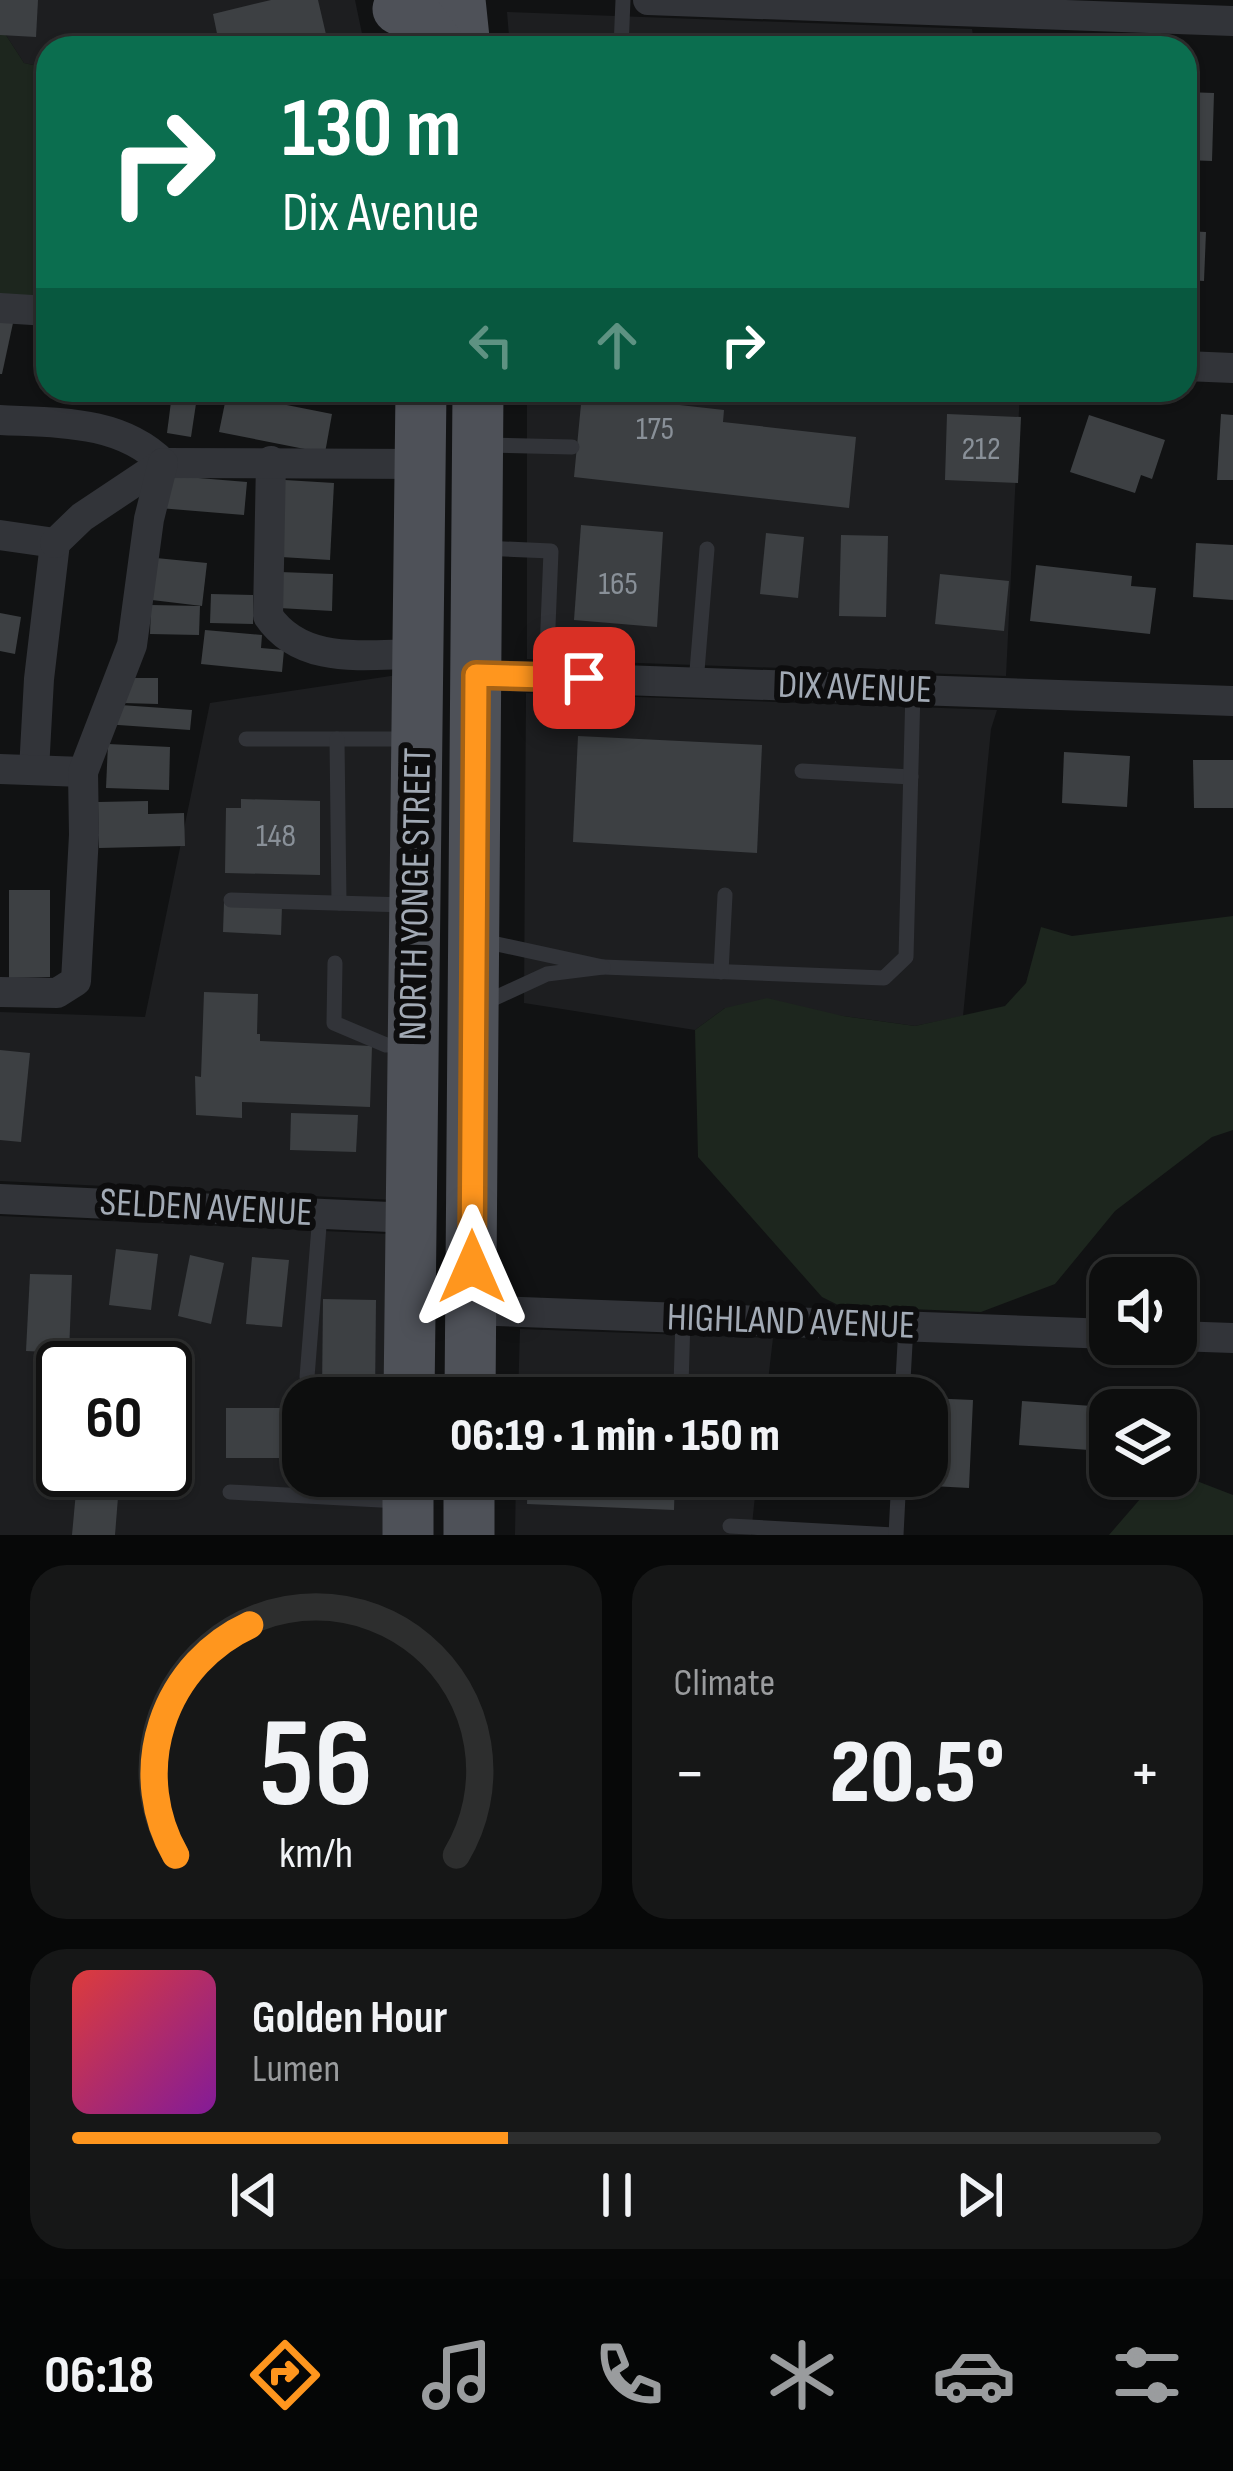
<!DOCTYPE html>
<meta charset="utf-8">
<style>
:root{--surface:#0d0e0e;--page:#161717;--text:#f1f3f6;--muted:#9a9c9e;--line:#2d2e2e;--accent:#ff961e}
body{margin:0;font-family:"Sofia Sans Condensed",sans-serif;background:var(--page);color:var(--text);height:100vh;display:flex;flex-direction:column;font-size:45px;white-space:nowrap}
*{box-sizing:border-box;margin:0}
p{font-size:39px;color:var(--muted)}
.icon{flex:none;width:66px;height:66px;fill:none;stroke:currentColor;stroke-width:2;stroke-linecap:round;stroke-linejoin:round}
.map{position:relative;height:1535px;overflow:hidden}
.side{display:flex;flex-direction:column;gap:30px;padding:30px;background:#070808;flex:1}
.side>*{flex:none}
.top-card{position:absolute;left:36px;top:36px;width:1161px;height:366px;border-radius:36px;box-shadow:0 3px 9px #0004,0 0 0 3px var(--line);background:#0b6e4f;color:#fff;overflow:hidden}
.buttons{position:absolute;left:1089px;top:1257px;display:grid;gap:24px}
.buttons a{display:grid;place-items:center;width:108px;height:108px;border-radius:24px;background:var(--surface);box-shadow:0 3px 9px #0004,0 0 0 3px var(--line);font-size:60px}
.speed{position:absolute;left:36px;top:1341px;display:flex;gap:24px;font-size:60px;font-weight:700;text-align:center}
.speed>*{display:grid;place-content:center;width:156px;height:156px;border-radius:50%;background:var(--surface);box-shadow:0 3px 9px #0004,0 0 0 3px var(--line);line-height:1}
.speed .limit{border:6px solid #111;border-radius:18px;background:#fff;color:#111}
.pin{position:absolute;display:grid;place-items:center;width:102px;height:102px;color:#fff;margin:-51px;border-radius:24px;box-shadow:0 6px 18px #0006}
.me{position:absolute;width:132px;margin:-66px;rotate:0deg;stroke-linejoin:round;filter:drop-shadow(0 0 9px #0008)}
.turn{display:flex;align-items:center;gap:42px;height:252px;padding:0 48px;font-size:54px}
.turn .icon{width:156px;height:156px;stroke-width:2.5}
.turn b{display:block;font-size:84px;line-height:102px}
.lanes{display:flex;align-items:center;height:114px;padding:0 48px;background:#0003;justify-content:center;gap:60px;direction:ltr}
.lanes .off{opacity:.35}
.big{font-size:90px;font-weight:800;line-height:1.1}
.side .card{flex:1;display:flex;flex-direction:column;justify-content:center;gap:18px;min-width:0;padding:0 42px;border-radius:36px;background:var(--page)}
.side .dial{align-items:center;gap:0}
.dial svg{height:312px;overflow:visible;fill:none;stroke:var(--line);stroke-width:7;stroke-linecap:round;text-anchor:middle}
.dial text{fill:var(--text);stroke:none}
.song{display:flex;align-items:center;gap:36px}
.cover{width:144px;height:144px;border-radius:18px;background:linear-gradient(135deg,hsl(0 70% 55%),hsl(290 70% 35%))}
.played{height:12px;border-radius:6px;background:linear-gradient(90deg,var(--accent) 40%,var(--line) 40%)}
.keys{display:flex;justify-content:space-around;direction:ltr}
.heat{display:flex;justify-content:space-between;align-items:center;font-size:66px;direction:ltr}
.side .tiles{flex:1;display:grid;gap:30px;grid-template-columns:1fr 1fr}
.card:last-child{grid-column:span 2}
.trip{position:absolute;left:282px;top:1377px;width:666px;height:120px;border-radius:36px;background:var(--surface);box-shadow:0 3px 9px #0004,0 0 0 3px var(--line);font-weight:800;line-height:120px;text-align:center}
.dock{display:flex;height:192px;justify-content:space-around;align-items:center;background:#050606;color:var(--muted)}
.dock .icon{width:84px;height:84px}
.dock .selected{color:var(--accent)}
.dock b{font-size:54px;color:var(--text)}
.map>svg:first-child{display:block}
</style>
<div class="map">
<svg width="1233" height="1535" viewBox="0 0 1233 1535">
<rect width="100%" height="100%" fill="#111213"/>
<g fill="#1d1e20" fill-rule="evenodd">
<polygon points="0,0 355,0 365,48 48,48 48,68 24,63 0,26"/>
<polygon points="507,12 972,29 975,48 510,48"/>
<polygon points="527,390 1020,390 1006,676 527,659"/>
<polygon points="404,674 395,1200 0,1181 0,1012 145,1017 210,703"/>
<polygon points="526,693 997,710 991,729 963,1016 915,1026 843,1016 725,1008 695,1030 524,1003"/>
<path d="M0 1216 389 1234 393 1398H303V1476H392V1535H0ZM63 1368H165V1470H63Z"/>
<polygon points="520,1329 773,1338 766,1398 518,1398"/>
<polygon points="516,1476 757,1476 751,1535 515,1535"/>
</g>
<g fill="#1d261e">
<polygon points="0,26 24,63 48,68 48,310 0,308"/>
<polygon points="1233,916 1233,1130 1212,1137 1115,1211 1055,1284 981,1312 840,1306 822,1297 698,1157 695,1030 725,1008 767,998 843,1016 915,1026 1005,1006 1026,983 1041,927 1072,936"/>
<polygon points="1176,1473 1233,1495 1233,1535 1109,1535 1160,1476 1176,1476"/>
</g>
<g fill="#3d4043">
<polygon points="0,0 38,0 36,37 0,35"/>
<polygon points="271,0 318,0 328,43 307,48 220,48 213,14"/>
<polygon points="1185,92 1214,93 1212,161 1185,160"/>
<polygon points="1185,231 1206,232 1204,281 1185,280"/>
<polygon points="0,320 13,323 2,374 0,374"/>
<polygon points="227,393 332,414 325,453 219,432"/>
<polygon points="172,394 197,397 191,437 167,433"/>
<polygon points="582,394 724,410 723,422 856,437 849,508 574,477"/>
<polygon points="947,414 1021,417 1018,483 945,480"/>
<polygon points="1221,414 1233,415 1233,480 1217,480"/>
<polygon points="1089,415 1165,440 1152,479 1141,475 1135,493 1070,472"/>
<polygon points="162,475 247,482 244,515 159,508"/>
<polygon points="285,480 334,483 330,560 281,557"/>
<polygon points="581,525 663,532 657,627 574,620"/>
<polygon points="766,533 804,537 798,598 760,594"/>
<polygon points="841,535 888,536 886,617 839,616"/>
<polygon points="1196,543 1233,545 1233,600 1193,597"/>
<polygon points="156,558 207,563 202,606 152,600"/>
<polygon points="1036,565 1132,576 1131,586 1156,588 1150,634 1030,621"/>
<polygon points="280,572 333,574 332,611 279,608"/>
<polygon points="940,574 1009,581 1004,631 935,624"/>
<polygon points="211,594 253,595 253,624 210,623"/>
<polygon points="151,605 200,606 199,635 150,634"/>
<polygon points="0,613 21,617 15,654 0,651"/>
<polygon points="205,630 262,635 261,648 284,650 282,672 201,664"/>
<polygon points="123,678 158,678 158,704 123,703"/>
<polygon points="106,704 192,710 190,730 104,724"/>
<polygon points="578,736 762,745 757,853 573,842"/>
<polygon points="108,744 170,747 169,790 106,788"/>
<polygon points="1064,752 1130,756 1127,807 1062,803"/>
<polygon points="1193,760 1233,760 1233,808 1194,808"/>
<polygon points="241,799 320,801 320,875 225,873 226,808 241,808"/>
<polygon points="148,801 148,814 184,813 185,846 99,848 98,802"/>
<polygon points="9,890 50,890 50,977 9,978"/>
<polygon points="224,903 282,906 281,935 223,932"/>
<polygon points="204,992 258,994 257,1034 260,1034 260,1041 372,1046 370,1107 242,1102 242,1118 196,1115 195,1076 201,1077"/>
<polygon points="0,1050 30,1053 21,1142 0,1140"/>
<polygon points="291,1113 358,1115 356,1152 290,1150"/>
<polygon points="116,1249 158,1254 151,1310 109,1305"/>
<polygon points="190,1255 224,1263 211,1324 178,1316"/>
<polygon points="252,1257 289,1260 282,1327 246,1324"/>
<polygon points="30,1274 72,1275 69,1353 26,1351"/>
<polygon points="323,1299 376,1300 375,1395 328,1398 322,1394"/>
<polygon points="927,1398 973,1400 969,1488 913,1485 913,1476 927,1476"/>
<polygon points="1022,1401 1092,1406 1089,1450 1019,1445"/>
<rect x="226" y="1408" width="77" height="50"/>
<polygon points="1176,1408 1186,1409 1182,1453 1176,1453"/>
<polygon points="78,1470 120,1472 115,1535 72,1535"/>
<polygon points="528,1476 675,1476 674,1510 527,1504"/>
</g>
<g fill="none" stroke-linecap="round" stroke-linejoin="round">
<g stroke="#323439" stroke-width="15">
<polyline points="621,48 623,0"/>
<polyline points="485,445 572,447"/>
<polyline points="482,548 551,551 546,677"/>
<polyline points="696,683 707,549"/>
<polyline points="246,739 409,739"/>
<polyline points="337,739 339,903"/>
<polyline points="802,771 911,777"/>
<polyline points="231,900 407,905"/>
<polyline points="335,963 334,1023 386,1045 405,1044"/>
<polyline points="603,967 884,978 906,957 913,690"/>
<polyline points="721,972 725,895"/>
<polyline points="482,1004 547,974 603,967 483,941"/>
<polyline points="307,1377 320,1214"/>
<polyline points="536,1398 566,1383 681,1386 683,1318"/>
<polyline points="902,1398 906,1326"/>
<polyline points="230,1492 399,1501"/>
<polyline points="730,1526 894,1535"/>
<polyline points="896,1535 899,1476"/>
</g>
<g stroke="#323439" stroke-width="30">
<polyline points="648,0 1233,21"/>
<polyline points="0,308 48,311"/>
<polyline points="1185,366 1233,368"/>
<path d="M0 420C58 423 120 420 163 463"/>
<path d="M271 461 268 616C302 666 366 654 419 654"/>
<polyline points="163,463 422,464"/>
<polyline points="0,535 55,543 39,679 34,770"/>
<polyline points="55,543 82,517 163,463"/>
<polyline points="476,675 1233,701"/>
<polyline points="0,769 83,772"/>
<polyline points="0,992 57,993 76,981 84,835 83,772 132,645 149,519 163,463"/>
<polyline points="0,1199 411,1218"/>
<polyline points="471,1310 1110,1334"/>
<polyline points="1176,1336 1233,1338"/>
</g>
<g stroke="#4e5158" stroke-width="51">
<polyline points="460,0 465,48"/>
<polyline points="398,9 421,21 441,48"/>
<polyline points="409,1398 421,390"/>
<polyline points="470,1398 478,390"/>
<polyline points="408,1535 408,1476"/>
<polyline points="469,1535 469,1476"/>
</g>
</g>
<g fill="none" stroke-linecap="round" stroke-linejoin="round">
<defs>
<polyline id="route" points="472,1267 476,675 584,678"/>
</defs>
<use href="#route" stroke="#a66214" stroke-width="30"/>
<use href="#route" stroke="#ff961e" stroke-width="21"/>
</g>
<g text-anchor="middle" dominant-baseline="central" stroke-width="12" stroke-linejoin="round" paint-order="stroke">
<g font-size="33" fill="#899098">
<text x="655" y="429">175</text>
<text x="981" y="449">212</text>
<text x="618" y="584">165</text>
<text x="276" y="836">148</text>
</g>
<g font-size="39" fill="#a2aab5" stroke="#0d0d0e">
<text transform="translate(855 688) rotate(2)">DIX AVENUE</text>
<text transform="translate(416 894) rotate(-89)">NORTH YONGE STREET</text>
<text transform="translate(206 1208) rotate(3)">SELDEN AVENUE</text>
<text transform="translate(791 1322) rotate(2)">HIGHLAND AVENUE</text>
</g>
</g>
</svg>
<div class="buttons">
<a><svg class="icon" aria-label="sound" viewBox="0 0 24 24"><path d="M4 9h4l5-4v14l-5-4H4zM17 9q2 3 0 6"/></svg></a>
<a><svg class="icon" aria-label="layers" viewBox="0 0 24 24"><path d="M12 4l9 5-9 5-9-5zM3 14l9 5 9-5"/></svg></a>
</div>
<div class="speed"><div class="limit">60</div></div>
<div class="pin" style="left:584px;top:678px;background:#d93025"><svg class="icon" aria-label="arrive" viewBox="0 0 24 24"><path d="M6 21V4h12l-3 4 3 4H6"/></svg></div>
<svg class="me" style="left:472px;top:1267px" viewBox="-20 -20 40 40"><path d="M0-17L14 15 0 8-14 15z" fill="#ff961e" stroke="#fff" stroke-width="4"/></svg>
<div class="trip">06:19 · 1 min · 150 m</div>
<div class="top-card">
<div class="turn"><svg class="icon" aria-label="right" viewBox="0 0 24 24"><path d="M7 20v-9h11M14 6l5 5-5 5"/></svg><div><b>130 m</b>Dix Avenue</div></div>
<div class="lanes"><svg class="icon off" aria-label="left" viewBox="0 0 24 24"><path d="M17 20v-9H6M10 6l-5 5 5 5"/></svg><svg class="icon off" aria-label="ahead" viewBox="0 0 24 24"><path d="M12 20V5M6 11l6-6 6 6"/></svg><svg class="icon" aria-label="right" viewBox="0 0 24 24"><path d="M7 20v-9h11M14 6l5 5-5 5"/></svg></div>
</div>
</div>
<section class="side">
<div class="tiles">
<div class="card dial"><svg viewBox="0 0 100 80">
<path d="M14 69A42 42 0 1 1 86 69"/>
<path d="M14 69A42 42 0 0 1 33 10" stroke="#ff961e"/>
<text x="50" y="56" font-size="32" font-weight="700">56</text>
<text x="50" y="72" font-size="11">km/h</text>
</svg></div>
<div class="card"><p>Climate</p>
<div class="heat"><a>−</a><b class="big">20.5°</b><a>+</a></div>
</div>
<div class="card">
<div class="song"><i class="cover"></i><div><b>Golden Hour</b><p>Lumen</p></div></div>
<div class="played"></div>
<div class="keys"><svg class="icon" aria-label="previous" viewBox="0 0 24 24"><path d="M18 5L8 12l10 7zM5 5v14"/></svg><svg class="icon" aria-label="pause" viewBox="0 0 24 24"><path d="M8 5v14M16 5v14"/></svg><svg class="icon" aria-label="next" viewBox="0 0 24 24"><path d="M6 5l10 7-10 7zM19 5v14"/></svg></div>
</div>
</div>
</section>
<nav class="dock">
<b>06:18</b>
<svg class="icon selected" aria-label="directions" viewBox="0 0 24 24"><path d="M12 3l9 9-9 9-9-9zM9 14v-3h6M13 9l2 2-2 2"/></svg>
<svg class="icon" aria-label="music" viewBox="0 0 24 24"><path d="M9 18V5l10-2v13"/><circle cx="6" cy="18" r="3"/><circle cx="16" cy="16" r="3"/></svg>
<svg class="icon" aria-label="phone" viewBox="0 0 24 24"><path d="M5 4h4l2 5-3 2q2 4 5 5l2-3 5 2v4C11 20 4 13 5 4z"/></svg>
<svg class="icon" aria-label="climate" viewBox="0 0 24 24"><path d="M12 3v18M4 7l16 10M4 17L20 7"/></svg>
<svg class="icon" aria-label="car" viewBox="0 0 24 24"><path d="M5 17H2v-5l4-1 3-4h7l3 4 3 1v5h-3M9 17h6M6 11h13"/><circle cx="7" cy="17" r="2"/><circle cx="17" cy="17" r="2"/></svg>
<svg class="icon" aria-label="filters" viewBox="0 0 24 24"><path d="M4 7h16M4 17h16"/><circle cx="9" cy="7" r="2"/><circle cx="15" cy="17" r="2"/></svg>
</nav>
